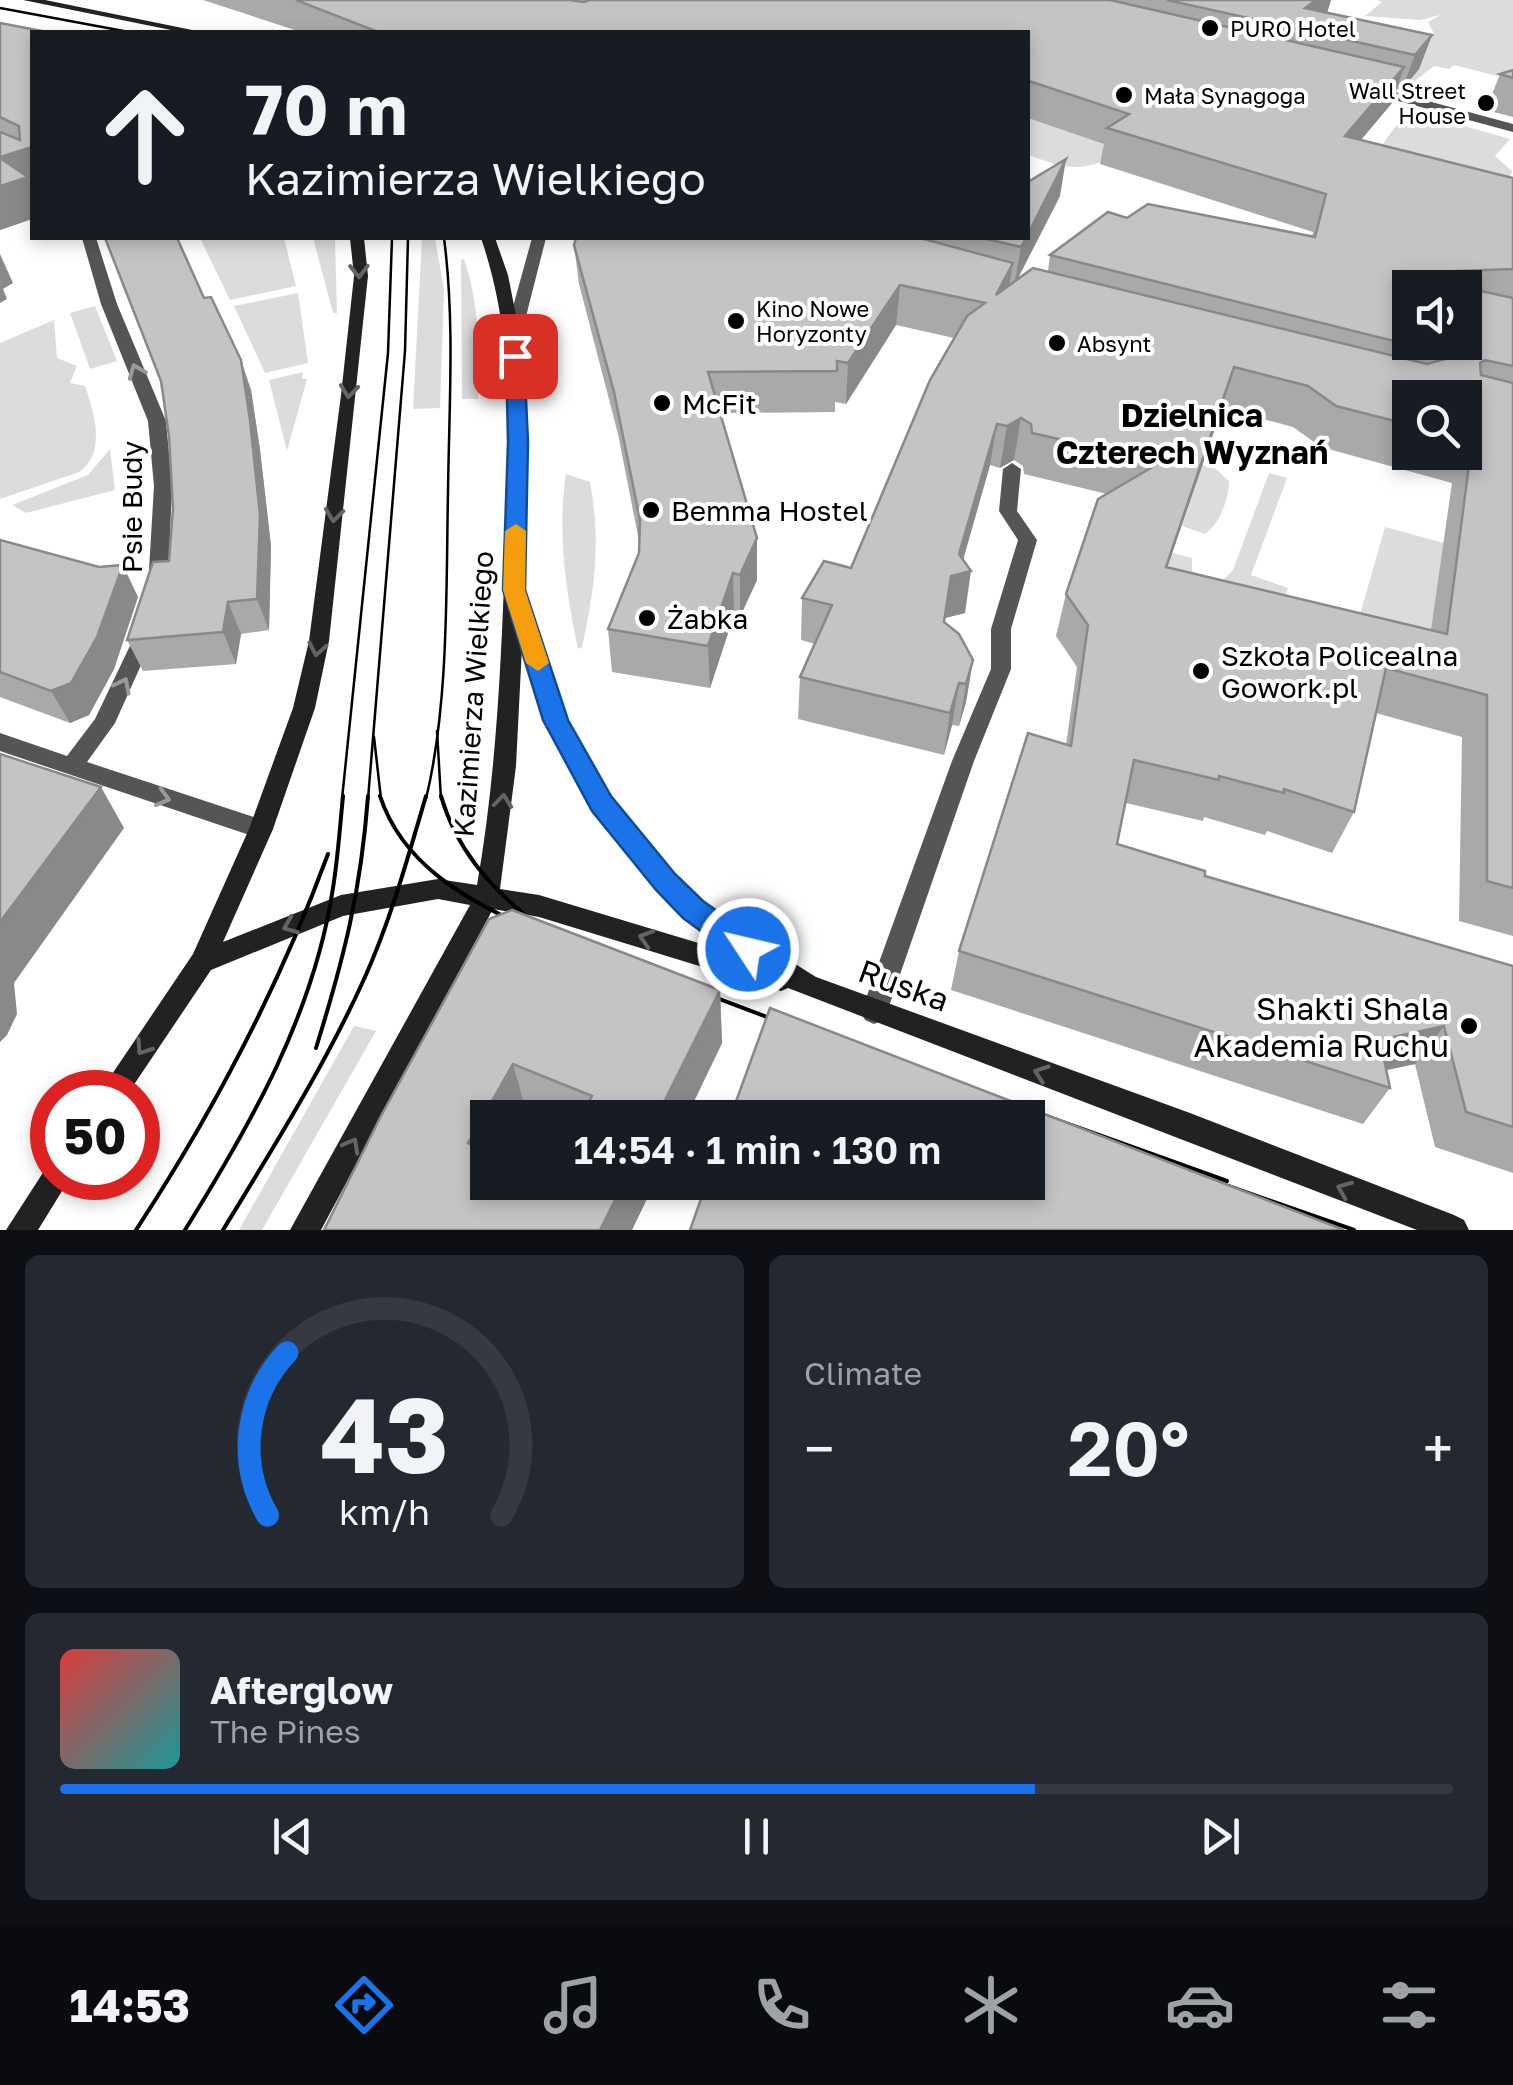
<!DOCTYPE html>
<meta charset="utf-8">
<style>
:root{--surface:#171b24;--page:#242831;--text:#f1f3f6;--muted:#9ea1a6;--line:#363941;--accent:#1a73e8}
body{margin:0;font-family:"Golos Text",sans-serif;background:var(--page);color:var(--text);height:100vh;display:flex;flex-direction:column;font-size:38px;white-space:nowrap}
*{box-sizing:border-box;margin:0}
p{font-size:32px;color:var(--muted)}
.icon{flex:none;width:55px;height:55px;fill:none;stroke:currentColor;stroke-width:2;stroke-linecap:round;stroke-linejoin:round}
.map{position:relative;height:1230px;overflow:hidden}
.side{display:flex;flex-direction:column;gap:25px;padding:25px;background:#0d0f14;flex:1}
.side>*{flex:none}
.hud{position:absolute;left:30px;top:30px;width:1000px;height:210px;border-radius:0px;box-shadow:0 5px 15px #0003;background:#171b24;color:var(--text);overflow:hidden}
.tools{position:absolute;left:1392px;top:270px;display:grid;gap:20px}
.tools a{display:grid;place-items:center;width:90px;height:90px;border-radius:0px;background:var(--surface);box-shadow:0 5px 15px #0003;font-size:50px}
.speed{position:absolute;left:30px;top:1070px;display:flex;gap:20px;font-size:50px;font-weight:700;text-align:center}
.speed>*{display:grid;place-content:center;width:130px;height:130px;border-radius:50%;background:var(--surface);box-shadow:0 5px 15px #0003;line-height:1}
.speed .limit{border:15px solid #d22;background:#fff;color:#111}
.pin{position:absolute;display:grid;place-items:center;width:85px;height:85px;color:#fff;margin:-42px;border-radius:20px;box-shadow:0 5px 15px #0006}
.me{position:absolute;width:110px;margin:-55px;rotate:305deg;stroke-linejoin:round;filter:drop-shadow(0 0 8px #0008)}
.turn{display:flex;align-items:center;gap:35px;height:210px;padding:0 50px;font-size:45px}
.turn .icon{width:130px;height:130px;stroke-width:2.5}
.turn b{display:block;font-size:70px;line-height:85px}
.big{font-size:75px;font-weight:600;line-height:1.1}
.side .card{flex:1;display:flex;flex-direction:column;justify-content:center;gap:15px;min-width:0;padding:0 35px;border-radius:15px;background:var(--page)}
.side .dial{align-items:center;gap:0}
.dial svg{height:260px;overflow:visible;fill:none;stroke:var(--line);stroke-width:7;stroke-linecap:round;text-anchor:middle}
.dial text{fill:var(--text);stroke:none}
.song{display:flex;align-items:center;gap:30px}
.cover{width:120px;height:120px;border-radius:15px;background:linear-gradient(135deg,hsl(0 70% 55%),hsl(180 70% 35%))}
.played{height:10px;border-radius:5px;background:linear-gradient(90deg,var(--accent) 70%,var(--line) 70%)}
.keys{display:flex;justify-content:space-around;direction:ltr}
.heat{display:flex;justify-content:space-between;align-items:center;font-size:55px;direction:ltr}
.side .tiles{flex:1;display:grid;gap:25px;grid-template-columns:1fr 1fr}
.card:last-child{grid-column:span 2}
.trip{position:absolute;left:470px;top:1100px;width:575px;height:100px;border-radius:0px;background:var(--surface);box-shadow:0 5px 15px #0003;font-weight:600;line-height:100px;text-align:center}
.tab-bar{display:flex;height:160px;justify-content:space-around;align-items:center;background:#090b0e;color:var(--muted)}
.tab-bar .icon{width:70px;height:70px}
.tab-bar .selected{color:var(--accent)}
.tab-bar b{font-size:45px;color:var(--text)}
.map>svg:first-child{display:block}
</style>
<div class="map">
<svg width="1513" height="1230" viewBox="0 0 1513 1230">
<rect width="100%" height="100%" fill="#fff"/>
<g fill="#dcdcdc">
<polygon points="1377,0 1513,0 1513,80 1454,65 1449,69 1434,66 1406,88 1395,86 1434,34 1428,22 1440,15 1420,20 1365,16 1382,2"/>
<polygon points="1408,110 1510,139 1495,156 1512,171 1508,184 1378,150"/>
<path d="M1028 118 1123 149C1085 175 1068 169 1028 155Z"/>
<polygon points="200,238 284,238 296,286 230,300"/>
<polygon points="313,238 335,238 337,313 333,313"/>
<polygon points="422,238 435,238 444,289 440,408 413,409"/>
<path d="M464 259C479 302 480 354 478 399H462L461 260Z"/>
<polygon points="298,293 308,363 265,373 234,306"/>
<polygon points="95,306 117,361 90,369 70,313"/>
<path d="M54 320 57 358 77 366 70 383 85 386C94 412 107 454 79 472L0 499V343Z"/>
<polygon points="303,372 302,379 307,379 287,451 269,380"/>
<path d="M1144 448 1216 469 1229 481C1229 498 1220 524 1205 534L1182 526 1200 471Z"/>
<polygon points="110,449 115,490 26,513 12,505 88,475"/>
<polygon points="1269,473 1287,478 1251,575 1288,588 1284,600 1357,625 1385,527 1444,543 1425,676 1161,587 1172,553 1192,558 1192,571 1206,580 1223,580 1233,570"/>
<path d="M566 474 590 482C601 543 595 586 582 647L578 649C566 591 557 534 566 474Z"/>
<polygon points="354,1026 376,1031 262,1230 239,1230"/>
</g>
<g fill="none" stroke-linecap="round" stroke-linejoin="round">
<g fill="#555" fill-rule="evenodd">
<polygon points="1369,85 1513,124 1513,132 1365,92 1363,89"/>
<polygon points="82,238 96,238 117,304 166,421 172,486 168,587 158,594 148,587 154,486 148,421 101,304"/>
<polygon points="532,238 546,238 522,332 514,337 506,332"/>
<polygon points="1012,463 1021,469 1017,511 1037,540 1011,629 1011,669 974,761 887,1012 883,1020 874,1024 865,1020 861,1012 952,761 991,669 991,629 1018,540 999,511 1003,469"/>
<polygon points="145,627 155,634 115,723 87,762 269,822 273,829 269,836 261,839 0,751 0,733 67,756 95,719 138,629"/>
</g>
<g fill="#222" fill-rule="evenodd">
<polygon points="23,0 45,0 202,32 181,32"/>
<path d="M350 238H364L368 276 329 641 315 708 273 829 223 942 341 895 438 879 477 885C496 777 501 667 505 557 509 448 517 343 481 238H495L508 275 523 351 527 430 524 589 567 720 609 796 675 875 728 922 816 977 1190 1113 1454 1215 1464 1220 1469 1230H1417L788 988 781 991 539 917 493 909 321 1230H290L470 905 438 899 343 916 211 970 129 1092H100L193 954 249 829 293 708 309 641 341 395 354 276ZM522 647C530 671 536 698 546 721 585 811 652 900 735 954L539 895 500 889 516 766Z"/>
<polygon points="52,1165 52,1178 70,1178 38,1230 6,1230 46,1168"/>
</g>
<g stroke="#000" stroke-width="2.5">
<polyline points="0,8 129,32"/>
<polyline points="437,731 441,799"/>
<polyline points="374,737 381,799"/>
<polyline points="342,799 388,353 392,238"/>
<polyline points="368,799 405,351 408,238"/>
<path d="M426 799C449 703 446 590 448 492 449 407 455 322 444 238"/>
</g>
<g stroke="#000" stroke-width="4">
<path d="M380 796C402 863 463 898 524 926"/>
<path d="M441 796C456 848 488 885 530 919"/>
<polyline points="693,989 791,1026"/>
<path d="M316 1048C344 958 361 891 368 796"/>
<polyline points="1043,1115 1227,1181"/>
<polyline points="1214,1181 1354,1230"/>
<path d="M136 1230C214 1111 279 987 328 854"/>
<path d="M185 1230C251 1124 314 1014 333 888 338 857 340 826 343 796"/>
<path d="M223 1230C273 1148 326 1064 365 977 391 919 408 857 426 796"/>
</g>
</g>
<g fill="#a9a9a9" fill-rule="evenodd">
<path d="M203 0H1331L1327 13 1432 35 1419 69 1402 90 1397 89 1392 103 1361 140 1513 178V936L1459 921 1462 737 1376 713 1354 812 1332 853 1267 831 1265 835 1204 817 1203 821 1126 803 1117 844 1205 876 1513 966V1173L1435 1147 1415 1064 1386 1070 1390 1088 1363 1124 951 990 959 951 1066 745 1077 667 1056 636 1066 594 1107 494 1024 474 1023 466 1014 460 1000 468 990 465 963 560 965 613 945 618 944 623 973 660 966 702 959 726 952 725 944 755 798 719 800 677 815 644 801 640 802 598 851 568 954 338 896 325 846 404 835 402V412L720 413 757 580 740 617 734 615 710 688 612 672 608 629 639 553V541L618 434 579 284 574 245 576 238H1028L1060 196 1018 278 1048 271 1050 255 1127 218 1312 236 1313 232 1100 164 1104 144 1028 118V32H301ZM1410 398H1465V452H1410ZM1222 408 1293 427 1321 447 1452 483 1431 630 1167 567Z"/>
<polygon points="0,23 32,32 32,219 0,230"/>
<polygon points="1513,70 1513,117 1486,110 1500,74"/>
<polygon points="204,298 251,390 260,450 271,546 269,630 241,634 236,664 143,671 127,640 169,561"/>
<polygon points="0,540 138,597 114,669 89,715 70,723 0,697"/>
<polygon points="489,919 720,990 722,1043 686,1118 536,1118 527,1114 488,1182 655,1182 632,1230 324,1230"/>
</g>
<g fill="#898989">
<polygon points="1316,0 1331,0 1325,19 1305,8"/>
<polygon points="1432,35 1419,69 1402,90 1415,55"/>
<polygon points="1404,67 1392,103 1333,173 1345,136"/>
<polygon points="32,147 32,219 0,230 0,157"/>
<polygon points="1066,159 1060,196 1014,286 1021,247 1026,238 1028,238 1028,234"/>
<polygon points="0,254 13,283 3,289 7,299 0,303"/>
<polygon points="1013,263 1006,302 996,295"/>
<polygon points="900,285 896,325 846,404 848,363"/>
<polygon points="241,360 251,390 260,450 271,546 269,630 257,599"/>
<polygon points="1234,367 1222,408 1153,609 1166,567"/>
<polygon points="1021,418 1014,460 1000,468 1007,426"/>
<polygon points="997,424 990,465 959,574 971,571 965,613 945,618 951,576 959,554"/>
<polygon points="757,538 757,580 740,617 740,575"/>
<polygon points="123,565 138,597 114,669 89,715 70,723 51,691"/>
<polygon points="733,573 734,615 710,688 708,646"/>
<polygon points="228,602 241,634 236,664 223,632"/>
<polygon points="973,660 966,702 959,726 966,684"/>
<polygon points="959,683 952,725 944,755 950,713"/>
<polygon points="101,787 124,828 14,983 17,1014 7,1035 0,1042 0,922"/>
<polygon points="720,990 722,1043 686,1118 656,1118"/>
<polygon points="1444,1026 1415,1064 1354,1077 1380,1040"/>
<polygon points="513,1064 527,1114 526,1118 488,1118 488,1182 468,1143"/>
<polygon points="624,1182 655,1182 632,1230 600,1230"/>
</g>
<g fill="#c4c4c4" stroke="#898989" stroke-width="2.5" fill-rule="evenodd">
<path d="M296 0H569L584 2 590 0H1110L1404 67 1345 136 1513 178V269L1430 272V280L1513 298V366L1485 360 1480 363 1481 375 1513 383V888L1487 881V695L1386 668 1354 812 1284 789V793L1219 776V780L1134 760 1117 844 1205 871V876L1513 966V1127L1466 1112 1444 1026 1380 1040 1390 1088 959 951 1028 733 1071 746 1088 625 1066 594 1098 499 1161 462 1032 433 1031 424 1021 418 1007 426 997 424 959 554 971 571 951 576 944 622 959 634 973 660 966 684 959 683 950 713 800 677 832 605 802 598 824 561 851 568 930 380 967 316 985 303 900 285 848 363 837 361V371L708 372 757 538 740 575 733 573 708 646 608 629 639 553 640 520 614 392 574 245 576 238H920L1013 263 996 295 1033 268 1427 364 1449 358 1446 354 1050 255 1108 212 1127 218 1148 204 1315 237 1326 194 1107 128 1129 114 1029 81 1028 82V32H378ZM1410 288H1465V342H1410ZM1234 367 1308 386 1336 406 1410 425V398H1465V440L1472 442 1447 634 1166 567Z"/>
<polygon points="1167,0 1316,0 1305,8 1432,35 1415,55"/>
<polygon points="0,23 47,32 32,32 32,147 0,157 0,132 20,140 19,126 0,117"/>
<polygon points="1513,70 1513,78 1500,74"/>
<polygon points="0,158 28,177 0,186"/>
<polygon points="1066,159 1028,234 1028,182"/>
<polygon points="105,238 177,238 204,298 211,297 241,360 250,420 260,515 257,599 228,602 223,632 127,640 153,562 169,561 173,509 169,436 161,381"/>
<polygon points="982,238 1026,238 1021,247"/>
<polygon points="0,540 99,567 123,565 97,637 71,683 51,691 0,672"/>
<polygon points="0,754 101,787 0,922"/>
<polygon points="512,910 720,990 656,1118 580,1118 592,1096 513,1064 468,1143 488,1151 488,1182 624,1182 600,1230 324,1230 381,1116 489,919"/>
<polygon points="770,1008 1344,1230 690,1230 707,1182 1028,1182 1028,1118 730,1118"/>
</g>
<defs><path id="oneway-chevron" d="M-2-3.5L2.5 0L-2 3.5" fill="none" stroke-width="1.6" stroke-linecap="round" stroke-linejoin="round" transform="scale(2.5)"/></defs>
<g stroke="#646464">
<use href="#oneway-chevron" transform="translate(359 271) rotate(89)"/>
<use href="#oneway-chevron" transform="translate(349 391) rotate(96)"/>
<use href="#oneway-chevron" transform="translate(334 515) rotate(97)"/>
<use href="#oneway-chevron" transform="translate(317 649) rotate(101)"/>
<use href="#oneway-chevron" transform="translate(503 801) rotate(-84)"/>
<use href="#oneway-chevron" transform="translate(290 926) rotate(158)"/>
<use href="#oneway-chevron" transform="translate(646 938) rotate(-163)"/>
<use href="#oneway-chevron" transform="translate(143 1048) rotate(124)"/>
<use href="#oneway-chevron" transform="translate(1041 1073) rotate(-160)"/>
<use href="#oneway-chevron" transform="translate(352 1145) rotate(-61)"/>
<use href="#oneway-chevron" transform="translate(1344 1189) rotate(-158)"/>
</g>
<g stroke="#999">
<use href="#oneway-chevron" transform="translate(136 371) rotate(-112)"/>
<use href="#oneway-chevron" transform="translate(123 685) rotate(-63)"/>
<use href="#oneway-chevron" transform="translate(163 798) rotate(16)"/>
</g>
<polygon fill="#1a73e8" stroke="#114b97" stroke-width="2.5" points="515,350 524,356 528,442 525,590 568,720 611,796 675,874 703,901 758,940 763,949 758,958 748,961 738,958 683,918 656,890 592,811 543,720 503,590 508,442 506,356"/>
<polygon fill="#f59e0b" points="516,524 526,531 525,590 549,663 538,671 526,663 503,590 505,531"/>
<g fill="#000" stroke="#fff" stroke-width="4">
<circle cx="1210" cy="28" r="10"/>
<circle cx="1124" cy="95" r="10"/>
<circle cx="1486" cy="103" r="10"/>
<circle cx="736" cy="321" r="10"/>
<circle cx="1057" cy="343" r="10"/>
<circle cx="662" cy="403" r="10"/>
<circle cx="651" cy="510" r="10"/>
<circle cx="647" cy="618" r="10"/>
<circle cx="1201" cy="671" r="10"/>
<circle cx="1469" cy="1026" r="10"/>
</g>
<g text-anchor="middle" dominant-baseline="central" stroke-width="8" stroke-linejoin="round" paint-order="stroke">
<g font-size="22" fill="#000" stroke="#fff" text-anchor="start">
<text x="1230" y="28">PURO Hotel</text>
<text x="1466" y="90" text-anchor="end">Wall Street<tspan x="1466" dy="25">House</tspan></text>
<text x="1144" y="95">Mała Synagoga</text>
<text x="756" y="308">Kino Nowe<tspan x="756" dy="25">Horyzonty</tspan></text>
<text x="1077" y="343">Absynt</text>
</g>
<g font-size="28" fill="#000" stroke="#fff" text-anchor="start">
<text x="682" y="403">McFit</text>
<text x="671" y="510">Bemma Hostel</text>
<text x="667" y="618">Żabka</text>
<text x="1221" y="655">Szkoła Policealna<tspan x="1221" dy="32">Gowork.pl</tspan></text>
</g>
<g font-size="28" fill="#000" stroke="#fff">
<text transform="translate(131 507) rotate(-90)">Psie Budy</text>
<text transform="translate(473 694) rotate(-86)">Kazimierza Wielkiego</text>
</g>
<g font-size="32" font-weight="bold" fill="#000" stroke="#fff">
<text x="1192" y="415">Dzielnica<tspan x="1192" dy="37">Czterech Wyznań</tspan></text>
</g>
<g font-size="32" fill="#000" stroke="#fff">
<text transform="translate(904 985) rotate(20)">Ruska</text>
</g>
<g font-size="32" fill="#000" stroke="#fff" text-anchor="end">
<text x="1449" y="1008">Shakti Shala<tspan x="1449" dy="37">Akademia Ruchu</tspan></text>
</g>
</g>
</svg>
<div class="tools">
<a><svg class="icon" aria-label="sound" viewBox="0 0 24 24"><path d="M4 9h4l5-4v14l-5-4H4zM17 9q2 3 0 6"/></svg></a>
<a><svg class="icon" aria-label="search" viewBox="0 0 24 24"><circle cx="10" cy="10" r="6"/><path d="M15 15l6 6"/></svg></a>
</div>
<div class="speed"><div class="limit">50</div></div>
<div class="pin" style="left:515px;top:356px;background:#d93025"><svg class="icon" aria-label="arrive" viewBox="0 0 24 24"><path d="M6 21V4h12l-3 4 3 4H6"/></svg></div>
<svg class="me" style="left:748px;top:949px" viewBox="-20 -20 40 40"><circle r="17" fill="#1a73e8" stroke="#fff" stroke-width="3"/><path d="M0-11L8 9 0 5-8 9z" fill="#fff"/></svg>
<div class="trip">14:54 · 1 min · 130 m</div>
<div class="hud">
<div class="turn"><svg class="icon" aria-label="ahead" viewBox="0 0 24 24"><path d="M12 20V5M6 11l6-6 6 6"/></svg><div><b>70 m</b>Kazimierza Wielkiego</div></div>
</div>
</div>
<section class="side">
<div class="tiles">
<div class="card dial"><svg viewBox="0 0 100 80">
<path d="M14 69A42 42 0 1 1 86 69"/>
<path d="M14 69A42 42 0 0 1 20 19" stroke="#1a73e8"/>
<text x="50" y="56" font-size="32" font-weight="700">43</text>
<text x="50" y="72" font-size="11">km/h</text>
</svg></div>
<div class="card"><p>Climate</p>
<div class="heat"><a>−</a><b class="big">20°</b><a>+</a></div>
</div>
<div class="card">
<div class="song"><i class="cover"></i><div><b>Afterglow</b><p>The Pines</p></div></div>
<div class="played"></div>
<div class="keys"><svg class="icon" aria-label="previous" viewBox="0 0 24 24"><path d="M18 5L8 12l10 7zM5 5v14"/></svg><svg class="icon" aria-label="pause" viewBox="0 0 24 24"><path d="M8 5v14M16 5v14"/></svg><svg class="icon" aria-label="next" viewBox="0 0 24 24"><path d="M6 5l10 7-10 7zM19 5v14"/></svg></div>
</div>
</div>
</section>
<nav class="tab-bar">
<b>14:53</b>
<svg class="icon selected" aria-label="directions" viewBox="0 0 24 24"><path d="M12 3l9 9-9 9-9-9zM9 14v-3h6M13 9l2 2-2 2"/></svg>
<svg class="icon" aria-label="music" viewBox="0 0 24 24"><path d="M9 18V5l10-2v13"/><circle cx="6" cy="18" r="3"/><circle cx="16" cy="16" r="3"/></svg>
<svg class="icon" aria-label="phone" viewBox="0 0 24 24"><path d="M5 4h4l2 5-3 2q2 4 5 5l2-3 5 2v4C11 20 4 13 5 4z"/></svg>
<svg class="icon" aria-label="climate" viewBox="0 0 24 24"><path d="M12 3v18M4 7l16 10M4 17L20 7"/></svg>
<svg class="icon" aria-label="car" viewBox="0 0 24 24"><path d="M5 17H2v-5l4-1 3-4h7l3 4 3 1v5h-3M9 17h6M6 11h13"/><circle cx="7" cy="17" r="2"/><circle cx="17" cy="17" r="2"/></svg>
<svg class="icon" aria-label="filters" viewBox="0 0 24 24"><path d="M4 7h16M4 17h16"/><circle cx="9" cy="7" r="2"/><circle cx="15" cy="17" r="2"/></svg>
</nav>
